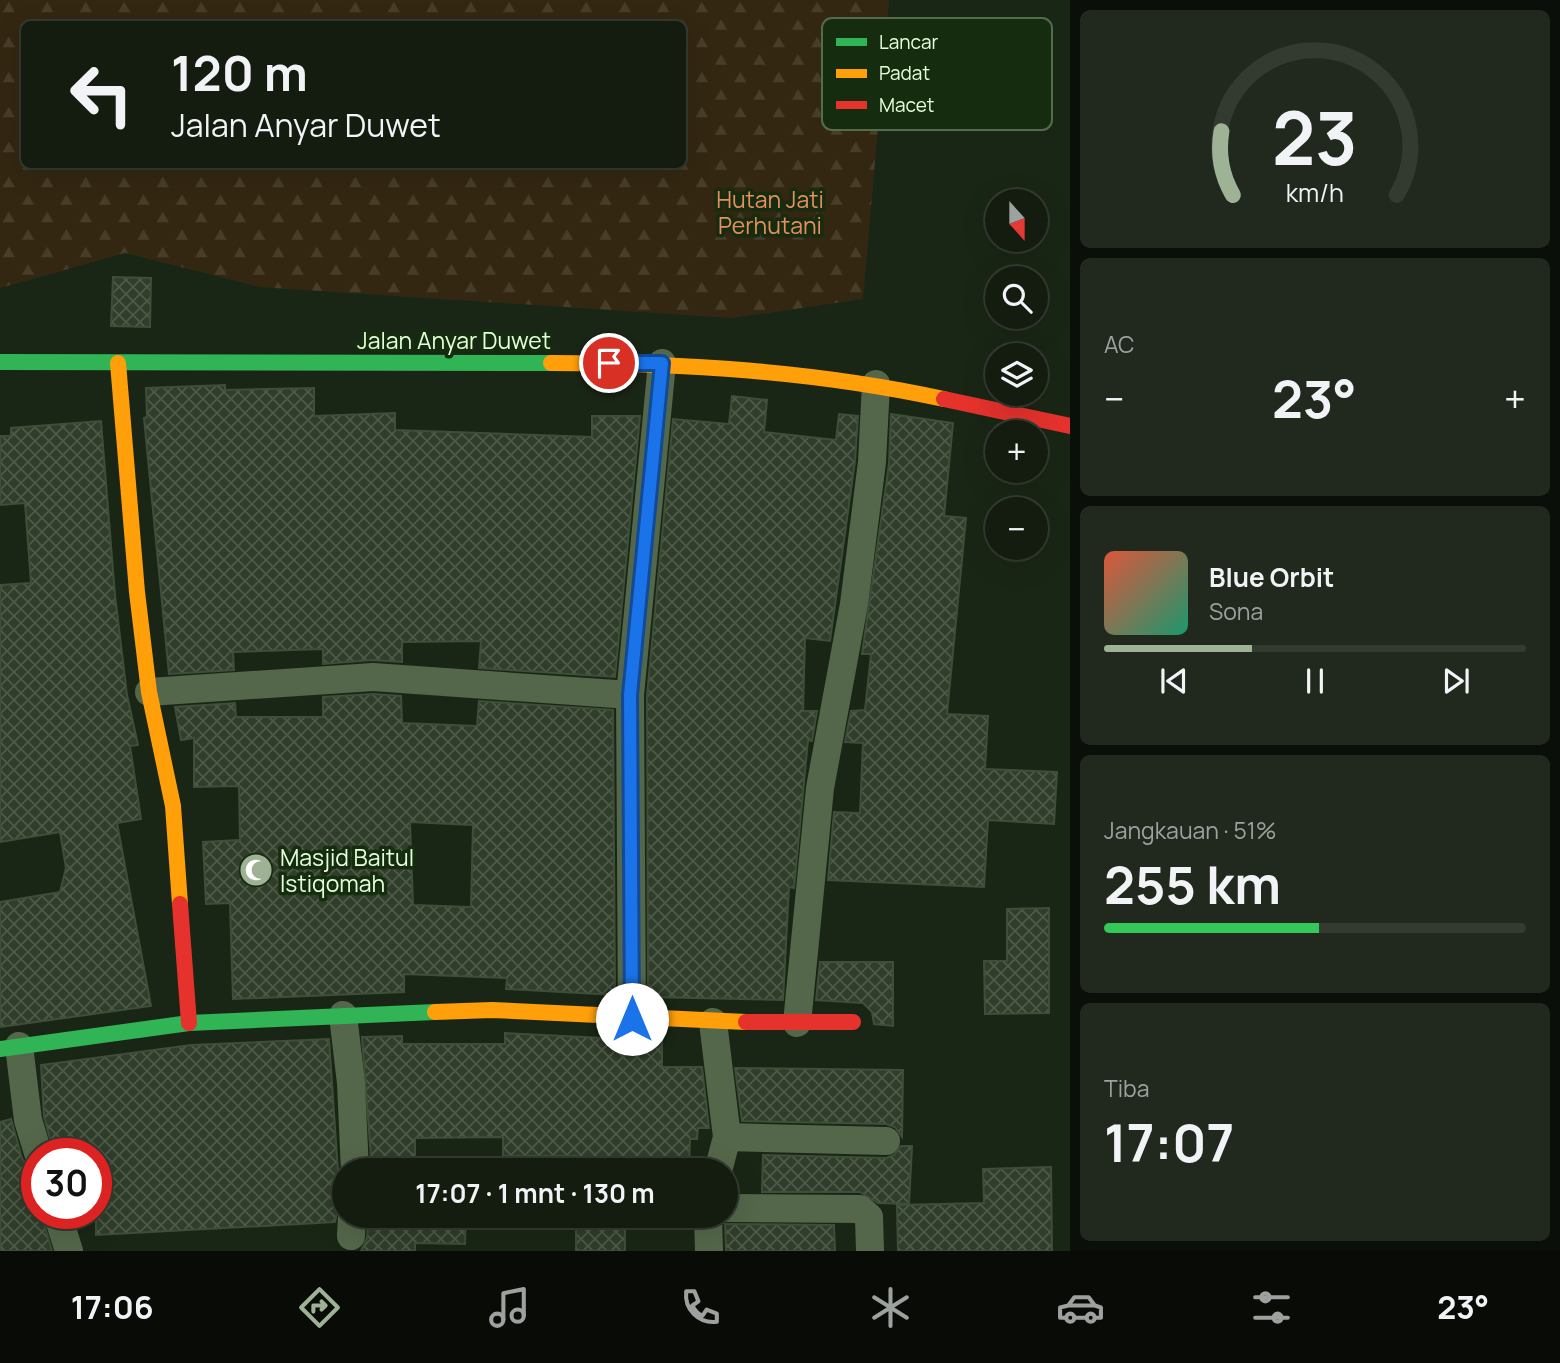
<!DOCTYPE html>
<html lang="id">
<meta charset="utf-8">
<style>
:root{--surface:#141c10;--page:#21291e;--text:#f1f3f6;--muted:#9da19f;--line:#333a30;--accent:#9eb396}
body{margin:0;font-family:Manrope,sans-serif;background:var(--page);color:var(--text);height:100vh;display:flex;flex-direction:column;font-size:26px;white-space:nowrap}
*{box-sizing:border-box;margin:0}
p{font-size:23px;color:var(--muted)}
.icon{flex:none;width:38px;height:38px;fill:none;stroke:currentColor;stroke-width:2;stroke-linecap:round;stroke-linejoin:round}
.map{position:relative;flex:1;overflow:hidden}
.details{display:flex;flex-direction:column;gap:10px;padding:10px;background:#0b0f09;width:490px}
.details>*{flex:none}
.top-card{position:absolute;left:21px;top:21px;width:665px;height:147px;border-radius:10px;box-shadow:0 7px 28px #0002,0 0 0 2px var(--line);background:#141c10;color:var(--text);overflow:hidden}
.needle{width:46px;rotate:159deg}
.fabs{position:absolute;left:985px;top:189px;display:grid;gap:14px}
.fabs a{display:grid;place-items:center;width:63px;height:63px;border-radius:50%;background:var(--surface);box-shadow:0 7px 28px #0002,0 0 0 2px var(--line);font-size:35px}
.speed{position:absolute;left:21px;top:1138px;display:flex;gap:14px;font-size:35px;font-weight:700;text-align:center}
.speed>*{display:grid;place-content:center;width:91px;height:91px;border-radius:50%;background:var(--surface);box-shadow:0 7px 28px #0002,0 0 0 2px var(--line);line-height:1}
.speed .limit{border:10px solid #d22;background:#fff;color:#111}
.pin{position:absolute;display:grid;place-items:center;width:60px;height:60px;color:#fff;margin:-30px;border:4px solid #fff;border-radius:50%;box-shadow:0 2px 7px #0007}
.me{position:absolute;width:77px;margin:-38px;rotate:0deg;stroke-linejoin:round;filter:drop-shadow(0 0 5px #0008)}
.turn{display:flex;align-items:center;gap:24px;height:147px;padding:0 35px;font-size:32px}
.turn .icon{width:91px;height:91px;stroke-width:2.5}
.turn b{display:block;font-size:49px;line-height:60px}
.big{font-size:52px;font-weight:700;line-height:1.1}
.details .card{flex:1;display:flex;flex-direction:column;justify-content:center;gap:10px;min-width:0;padding:0 24px;border-radius:10px;background:var(--page)}
.details .dial{align-items:center;gap:0}
.dial svg{height:182px;overflow:visible;fill:none;stroke:var(--line);stroke-width:7;stroke-linecap:round;text-anchor:middle}
.dial text{fill:var(--text);stroke:none}
.song{display:flex;align-items:center;gap:21px}
.cover{width:84px;height:84px;border-radius:10px;background:linear-gradient(135deg,hsl(10 70% 55%),hsl(160 70% 35%))}
.played{height:7px;border-radius:4px;background:linear-gradient(90deg,var(--accent) 35%,var(--line) 35%)}
.keys{display:flex;justify-content:space-around;direction:ltr}
.heat{display:flex;justify-content:space-between;align-items:center;font-size:38px;direction:ltr}
.charge{height:10px;border-radius:5px;background:linear-gradient(90deg,#34c759 51%,var(--line) 0)}
.trip{position:absolute;left:332px;top:1158px;width:406px;height:70px;border-radius:35px;background:var(--surface);box-shadow:0 7px 28px #0002,0 0 0 2px var(--line);font-weight:700;line-height:70px;text-align:center}
.dock{display:flex;height:112px;justify-content:space-around;align-items:center;background:#080b06;color:var(--muted)}
.dock .icon{width:49px;height:49px}
.dock .selected{color:var(--accent)}
.dock b{font-size:32px;color:var(--text)}
main{display:flex;flex:1;min-height:0}
.map>svg:first-child{display:block}
</style>
<main>
<div class="map">
<svg width="1070" height="1251" viewBox="0 0 1070 1251">
<defs>
<pattern id="forest-firs" width="22" height="20" patternUnits="userSpaceOnUse" patternTransform="scale(1.75)"><rect width="22" height="20" fill="#332712"/><path d="M5 1l3.5 6h-7zM16 11l3.5 6h-7z" fill="#473d29"/></pattern>
<pattern id="building-cross-hatch" width="8" height="8" patternUnits="userSpaceOnUse" patternTransform="scale(1.75)"><rect width="8" height="8" fill="#303d2a"/><path d="M0 0l8 8M0 8l8-8" fill="none" stroke="#4e5a48"/></pattern>
</defs>
<rect width="100%" height="100%" fill="#1a2615"/>
<path fill="url(#forest-firs)" fill-rule="evenodd" d="M0 0H889L863 299 732 318 260 287 125 253 0 288ZM24 24H682V164H24Z"/>
<g fill="url(#building-cross-hatch)" stroke="#3d4f38" stroke-width="2" fill-rule="evenodd">
<polygon points="113,277 151,278 150,327 111,326"/>
<polygon points="225,385 225,390 314,388 314,416 395,413 395,430 592,437 592,416 640,416 615,677 479,668 481,641 402,642 402,662 372,660 323,664 323,649 233,652 234,670 169,674 144,418 147,417 146,388"/>
<polygon points="732,396 767,400 764,432 836,440 839,414 858,416 855,461 830,641 805,638 803,711 817,711 812,741 808,740 794,888 789,887 783,1000 648,997 647,696 673,419 729,424"/>
<polygon points="891,414 953,423 944,516 966,518 947,714 988,716 985,769 1057,772 1054,824 988,820 984,887 828,880 834,812 860,813 863,743 845,742 851,711 865,710 871,654 862,654 889,464"/>
<polygon points="101,421 115,595 127,695 138,745 130,746 141,819 117,823 151,1006 0,1027 0,902 60,892 66,868 60,832 0,842 0,585 31,583 25,503 0,505 0,436 11,436 11,428"/>
<path d="M373 694 401 696 402 723 477 726 479 701 613 710 615 995 506 989 507 978 404 974V992L233 999 230 903 206 904 203 842 240 840 239 786 194 787V738L181 740 175 707 235 703 236 717H323V697ZM410 822 473 825 471 907 413 905Z"/>
<polygon points="1049,908 1049,1013 985,1014 984,961 1007,961 1007,909"/>
<polygon points="820,962 893,962 893,1026 874,1024 872,1012 863,1003 816,1000"/>
<polygon points="505,1033 662,1041 662,1067 702,1067 709,1128 698,1128 697,1139 690,1139 689,1171 577,1171 577,1156 503,1156 503,1137 415,1138 415,1171 372,1171 362,1037 402,1036 402,1044 505,1044"/>
<polygon points="329,1039 338,1172 345,1184 345,1201 338,1208 335,1222 96,1235 96,1153 54,1153 44,1117 41,1065 191,1045"/>
<polygon points="735,1068 903,1070 902,1137 895,1127 886,1124 742,1121"/>
<polygon points="11,1119 22,1158 27,1166 37,1169 37,1213 41,1213 52,1251 0,1251 0,1122"/>
<polygon points="901,1146 912,1146 909,1204 878,1203 860,1192 762,1192 763,1155 886,1158 894,1155"/>
<polygon points="1051,1167 1052,1251 898,1251 897,1205 984,1203 983,1169"/>
<polygon points="369,1216 466,1216 465,1244 415,1243 415,1251 361,1251 367,1238"/>
<rect x="576" y="1216" width="49" height="35"/>
<polygon points="725,1224 834,1225 835,1251 726,1251"/>
</g>
<g fill="none" stroke-linecap="round" stroke-linejoin="round">
<g stroke="#54674a" stroke-width="28">
<polyline points="149,692 373,677 630,695"/>
<polyline points="343,1015 351,1083 355,1171"/>
<polyline points="632,1019 630,695 662,363"/>
<polyline points="713,1022 727,1137 718,1171"/>
<polyline points="797,1023 820,788 854,604 872,462 876,384"/>
<polyline points="19,1046 28,1120 38,1153"/>
<polyline points="727,1137 886,1141"/>
<polyline points="726,1208 860,1209 869,1217 870,1251"/>
<polyline points="57,1213 69,1251"/>
<polyline points="708,1216 709,1251"/>
<polyline points="351,1236 352,1216"/>
</g>
<g stroke="#30b455" stroke-width="16">
<polyline points="0,362 551,363"/>
<polyline points="0,1049 189,1023 435,1012"/>
</g>
<g stroke="#ff9f0a" stroke-width="16">
<polyline points="118,363 137,592 149,692 173,806 180,904"/>
<path d="M551 363C683 363 815 371 944 399"/>
<polyline points="435,1012 492,1010 746,1022"/>
</g>
<g stroke="#e5322d" stroke-width="16">
<polyline points="944,399 1070,426"/>
<polyline points="180,904 189,1023"/>
<polyline points="746,1022 853,1022"/>
</g>
</g>
<g fill="none" stroke-linecap="round" stroke-linejoin="round">
<defs>
<polyline id="route" points="609,363 662,363 630,695 632,1019"/>
</defs>
<use href="#route" stroke="#114b97" stroke-width="18"/>
<use href="#route" stroke="#1a73e8" stroke-width="12"/>
</g>
<defs>
<symbol id="mosque-disc" viewBox="-11 -11 22 22"><circle r="9.5" fill="#9eb396" stroke="#162c0f"/><path d="M3.5-4.9A6 6 0 1 0 3.5 4.9A5 5 0 1 1 3.5-4.9Z" fill="#fff"/></symbol>
</defs>
<g fill-rule="evenodd">
<use href="#mosque-disc" x="237" y="851" width="38" height="38"/>
</g>
<g text-anchor="middle" dominant-baseline="central" stroke-width="7" stroke-linejoin="round" paint-order="stroke">
<g font-size="23" fill="#e98e5d" stroke="#162c0f">
<text x="770" y="199">Hutan Jati<tspan x="770" dy="26">Perhutani</tspan></text>
</g>
<g font-size="23" fill="#e5ffdb" stroke="#162c0f">
<text x="454" y="340">Jalan Anyar Duwet</text>
</g>
<g font-size="23" fill="#e5ffdb" stroke="#162c0f" text-anchor="start">
<text x="280" y="857">Masjid Baitul<tspan x="280" dy="26">Istiqomah</tspan></text>
</g>
</g>
<rect x="822" y="18" width="230" height="112" rx="10" fill="#162c0f" stroke="#546b4c" stroke-width="2"/>
<rect x="836" y="38" width="31" height="8" fill="#30b455"/>
<rect x="836" y="69" width="31" height="9" fill="#ff9f0a"/>
<rect x="836" y="101" width="31" height="8" fill="#e5322d"/>
<g font-size="19" fill="#e5ffdb">
<text x="879" y="49">Lancar</text>
<text x="879" y="80">Padat</text>
<text x="879" y="112">Macet</text>
</g>
</svg>
<div class="fabs">
<a><svg class="needle" viewBox="-14 -14 28 28"><path d="M0-13l5 13h-10z" fill="#e53935"/><path d="M0 13l5-13h-10z" fill="#9da19f"/></svg></a>
<a><svg class="icon" aria-label="search" viewBox="0 0 24 24"><circle cx="10" cy="10" r="6"/><path d="M15 15l6 6"/></svg></a>
<a><svg class="icon" aria-label="layers" viewBox="0 0 24 24"><path d="M12 4l9 5-9 5-9-5zM3 14l9 5 9-5"/></svg></a>
<a>+</a>
<a>−</a>
</div>
<div class="speed"><div class="limit">30</div></div>
<div class="pin" style="left:609px;top:363px;background:#d93025"><svg class="icon" aria-label="arrive" viewBox="0 0 24 24"><path d="M6 21V4h12l-3 4 3 4H6"/></svg></div>
<svg class="me" style="left:632px;top:1019px" viewBox="-20 -20 40 40"><circle r="19" fill="#fff"/><path d="M0-13L10 11 0 6-10 11z" fill="#1a73e8"/></svg>
<div class="trip">17:07 · 1 mnt · 130 m</div>
<div class="top-card">
<div class="turn"><svg class="icon" aria-label="left" viewBox="0 0 24 24"><path d="M17 20v-9H6M10 6l-5 5 5 5"/></svg><div><b>120 m</b>Jalan Anyar Duwet</div></div>
</div>
</div>
<section class="details">
<div class="card dial"><svg viewBox="0 0 100 80">
<path d="M14 69A42 42 0 1 1 86 69"/>
<path d="M14 69A42 42 0 0 1 9 41" stroke="#9eb396"/>
<text x="50" y="56" font-size="32" font-weight="700">23</text>
<text x="50" y="72" font-size="11">km/h</text>
</svg></div>
<div class="card"><p>AC</p>
<div class="heat"><a>−</a><b class="big">23°</b><a>+</a></div>
</div>
<div class="card">
<div class="song"><i class="cover"></i><div><b>Blue Orbit</b><p>Sona</p></div></div>
<div class="played"></div>
<div class="keys"><svg class="icon" aria-label="previous" viewBox="0 0 24 24"><path d="M18 5L8 12l10 7zM5 5v14"/></svg><svg class="icon" aria-label="pause" viewBox="0 0 24 24"><path d="M8 5v14M16 5v14"/></svg><svg class="icon" aria-label="next" viewBox="0 0 24 24"><path d="M6 5l10 7-10 7zM19 5v14"/></svg></div>
</div>
<div class="card"><p>Jangkauan · 51%</p><b class="big">255 km</b><div class="charge"></div></div>
<div class="card"><p>Tiba</p><b class="big">17:07</b></div>
</section>
</main>
<nav class="dock">
<b>17:06</b>
<svg class="icon selected" aria-label="directions" viewBox="0 0 24 24"><path d="M12 3l9 9-9 9-9-9zM9 14v-3h6M13 9l2 2-2 2"/></svg>
<svg class="icon" aria-label="music" viewBox="0 0 24 24"><path d="M9 18V5l10-2v13"/><circle cx="6" cy="18" r="3"/><circle cx="16" cy="16" r="3"/></svg>
<svg class="icon" aria-label="phone" viewBox="0 0 24 24"><path d="M5 4h4l2 5-3 2q2 4 5 5l2-3 5 2v4C11 20 4 13 5 4z"/></svg>
<svg class="icon" aria-label="climate" viewBox="0 0 24 24"><path d="M12 3v18M4 7l16 10M4 17L20 7"/></svg>
<svg class="icon" aria-label="car" viewBox="0 0 24 24"><path d="M5 17H2v-5l4-1 3-4h7l3 4 3 1v5h-3M9 17h6M6 11h13"/><circle cx="7" cy="17" r="2"/><circle cx="17" cy="17" r="2"/></svg>
<svg class="icon" aria-label="filters" viewBox="0 0 24 24"><path d="M4 7h16M4 17h16"/><circle cx="9" cy="7" r="2"/><circle cx="15" cy="17" r="2"/></svg>
<b>23°</b>
</nav>
